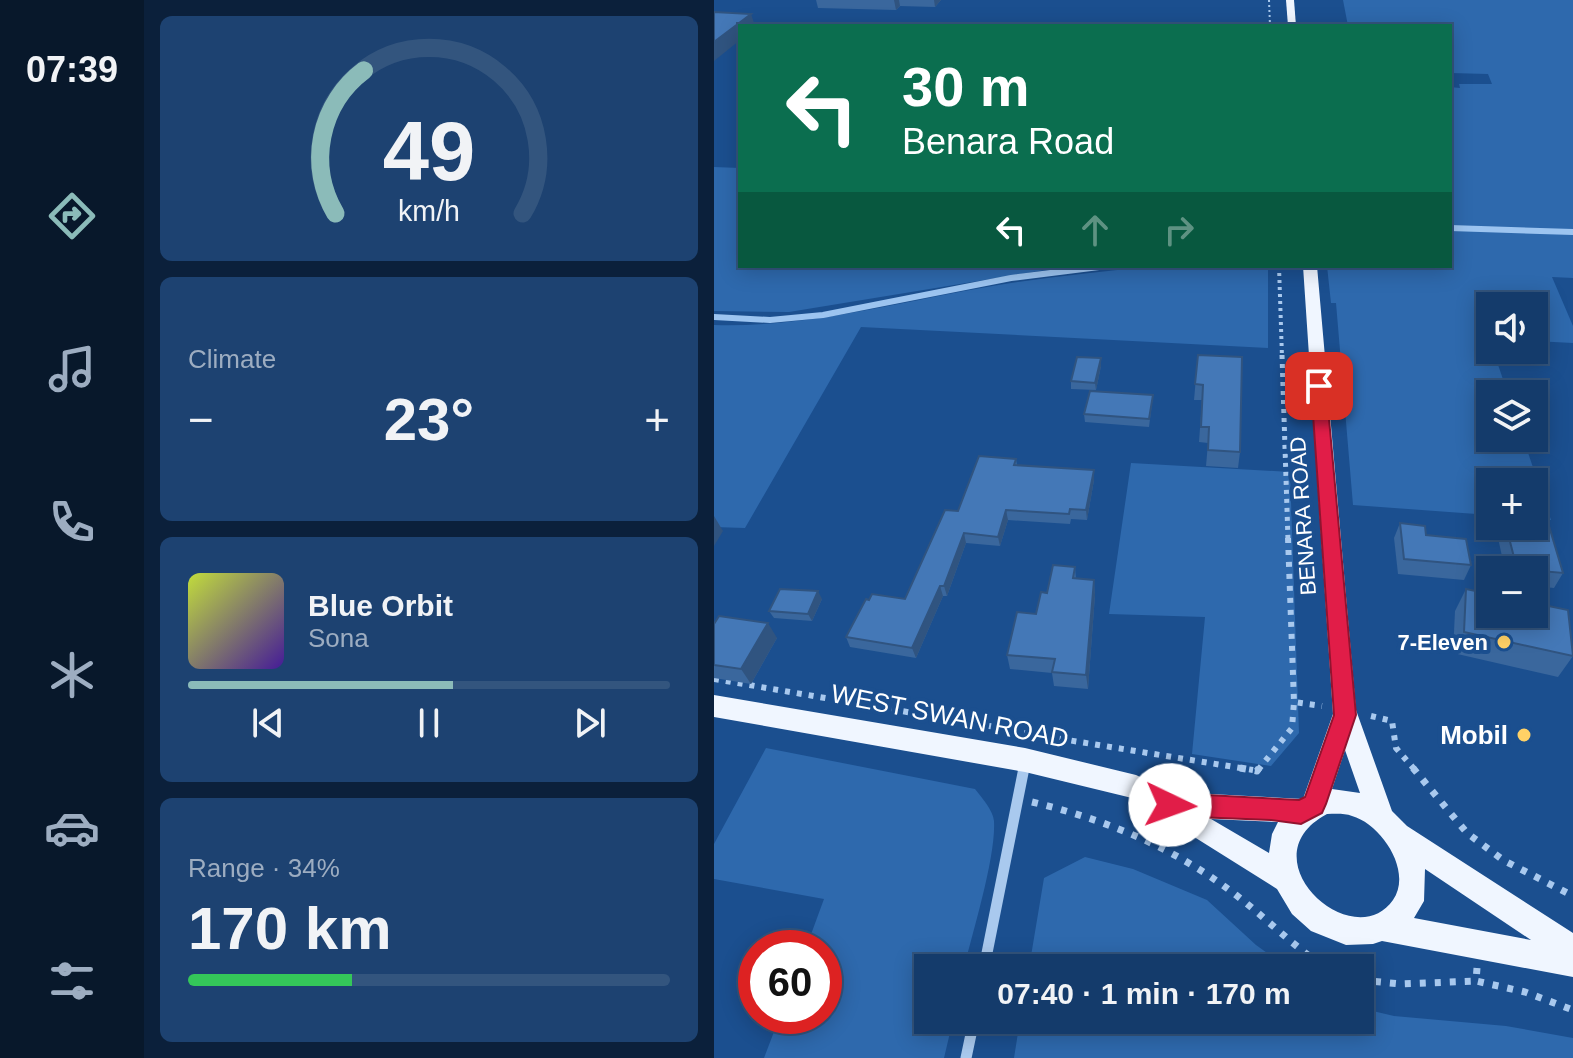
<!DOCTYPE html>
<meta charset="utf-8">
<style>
:root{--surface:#143b6b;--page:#1d4271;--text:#f1f3f6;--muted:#9dadc1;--line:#33557e;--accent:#8bbbb9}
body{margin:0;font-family:Arial,sans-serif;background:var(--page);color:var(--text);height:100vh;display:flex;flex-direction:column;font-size:30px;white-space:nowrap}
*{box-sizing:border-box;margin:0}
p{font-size:26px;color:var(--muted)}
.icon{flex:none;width:44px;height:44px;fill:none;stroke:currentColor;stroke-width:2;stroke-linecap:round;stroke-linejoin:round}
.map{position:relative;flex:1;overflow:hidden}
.panel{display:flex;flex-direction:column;gap:16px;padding:16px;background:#0b203b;width:570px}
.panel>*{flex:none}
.guide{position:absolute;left:24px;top:24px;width:714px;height:244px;border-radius:0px;box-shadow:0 4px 20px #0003,0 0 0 2px var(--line);background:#0b6e4f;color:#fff;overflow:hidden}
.buttons{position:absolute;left:762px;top:292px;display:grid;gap:16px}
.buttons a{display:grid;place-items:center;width:72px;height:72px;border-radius:0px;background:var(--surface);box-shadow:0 4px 20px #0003,0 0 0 2px var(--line);font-size:40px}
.speed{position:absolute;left:24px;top:930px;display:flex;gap:16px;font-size:40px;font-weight:700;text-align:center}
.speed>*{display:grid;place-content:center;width:104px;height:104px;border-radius:50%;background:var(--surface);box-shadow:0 4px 20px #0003,0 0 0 2px var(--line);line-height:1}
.speed .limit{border:12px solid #d22;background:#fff;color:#111}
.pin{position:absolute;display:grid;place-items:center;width:68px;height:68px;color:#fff;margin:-34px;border-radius:16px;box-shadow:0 4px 12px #0006}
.me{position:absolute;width:88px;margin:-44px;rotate:93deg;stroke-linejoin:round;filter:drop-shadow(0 0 6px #0008)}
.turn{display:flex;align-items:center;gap:28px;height:168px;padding:0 32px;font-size:36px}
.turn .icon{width:104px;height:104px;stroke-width:2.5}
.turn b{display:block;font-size:56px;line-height:68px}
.lanes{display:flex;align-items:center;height:76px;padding:0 32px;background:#0003;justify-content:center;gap:40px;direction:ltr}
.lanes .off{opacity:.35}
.big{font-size:60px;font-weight:800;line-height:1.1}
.panel .tile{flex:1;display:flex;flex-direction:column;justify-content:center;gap:12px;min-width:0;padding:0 28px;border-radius:12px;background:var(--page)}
.panel .dial{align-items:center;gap:0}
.dial svg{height:208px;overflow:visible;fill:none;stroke:var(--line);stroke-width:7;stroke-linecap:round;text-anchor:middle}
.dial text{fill:var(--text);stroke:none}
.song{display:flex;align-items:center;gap:24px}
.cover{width:96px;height:96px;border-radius:12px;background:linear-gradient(135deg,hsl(70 70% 55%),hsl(260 70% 35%))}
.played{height:8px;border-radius:4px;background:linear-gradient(90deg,var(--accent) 55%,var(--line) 55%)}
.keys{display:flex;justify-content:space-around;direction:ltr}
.heat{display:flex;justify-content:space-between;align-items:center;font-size:44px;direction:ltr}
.charge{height:12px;border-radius:6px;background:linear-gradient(90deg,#34c759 34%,var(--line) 0)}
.trip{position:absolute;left:200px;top:954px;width:460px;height:80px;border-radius:0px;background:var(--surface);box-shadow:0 4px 20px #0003,0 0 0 2px var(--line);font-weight:800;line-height:80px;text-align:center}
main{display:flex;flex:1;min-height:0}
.tabs{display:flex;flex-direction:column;width:144px;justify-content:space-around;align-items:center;background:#08182b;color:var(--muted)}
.tabs .icon{width:56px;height:56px}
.tabs .selected{color:var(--accent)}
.tabs b{font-size:36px;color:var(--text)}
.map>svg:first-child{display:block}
</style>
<main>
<nav class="tabs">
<b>07:39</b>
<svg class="icon selected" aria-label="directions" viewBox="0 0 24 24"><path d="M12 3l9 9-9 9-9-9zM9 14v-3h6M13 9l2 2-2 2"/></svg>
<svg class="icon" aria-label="music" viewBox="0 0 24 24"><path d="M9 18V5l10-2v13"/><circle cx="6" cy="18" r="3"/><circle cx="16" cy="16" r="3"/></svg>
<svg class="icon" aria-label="phone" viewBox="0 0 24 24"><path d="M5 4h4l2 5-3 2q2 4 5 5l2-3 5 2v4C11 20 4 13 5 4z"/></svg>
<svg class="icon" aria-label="climate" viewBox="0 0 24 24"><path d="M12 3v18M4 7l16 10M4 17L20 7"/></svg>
<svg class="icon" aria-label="car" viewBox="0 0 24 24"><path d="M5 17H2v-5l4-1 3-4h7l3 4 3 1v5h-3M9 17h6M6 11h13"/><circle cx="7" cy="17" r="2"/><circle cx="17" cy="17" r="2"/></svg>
<svg class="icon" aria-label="filters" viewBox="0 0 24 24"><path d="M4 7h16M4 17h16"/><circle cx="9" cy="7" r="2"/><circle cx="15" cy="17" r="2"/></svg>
</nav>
<section class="panel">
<div class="tile dial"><svg viewBox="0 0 100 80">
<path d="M14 69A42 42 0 1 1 86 69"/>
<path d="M14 69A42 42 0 0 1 25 14" stroke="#8bbbb9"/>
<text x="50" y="56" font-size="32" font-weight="700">49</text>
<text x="50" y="72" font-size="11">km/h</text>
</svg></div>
<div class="tile"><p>Climate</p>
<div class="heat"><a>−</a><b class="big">23°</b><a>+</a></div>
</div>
<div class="tile">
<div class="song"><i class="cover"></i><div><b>Blue Orbit</b><p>Sona</p></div></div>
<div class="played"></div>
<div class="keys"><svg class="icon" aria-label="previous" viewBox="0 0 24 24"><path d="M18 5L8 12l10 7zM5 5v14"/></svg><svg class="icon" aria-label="pause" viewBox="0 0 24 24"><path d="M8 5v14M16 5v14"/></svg><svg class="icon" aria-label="next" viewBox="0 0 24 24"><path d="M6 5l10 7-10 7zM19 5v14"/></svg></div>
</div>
<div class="tile"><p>Range · 34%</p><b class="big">170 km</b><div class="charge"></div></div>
</section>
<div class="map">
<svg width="859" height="1058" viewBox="0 0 859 1058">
<rect width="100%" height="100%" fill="#1b4f8f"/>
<g fill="#2e69ad">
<polygon points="629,0 859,0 859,278 838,277 859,326 859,343 820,341 820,306 776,306 776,350 779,350 794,394 776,394 776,438 809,438 837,520 820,519 820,482 776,482 776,515 639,505 622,303 617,303 613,266 736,266 736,87 746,88 745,84 778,84 774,74 736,73 736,26 634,26"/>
<polygon points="0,167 26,168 26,266 356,266 75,312 0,311"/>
<path d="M437 266H554V348L147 327 31 528 0 527V325C101 328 198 298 297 283 343 276 390 272 437 266Z"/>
<polygon points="417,463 576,472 585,733 557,766 478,754 491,617 395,614"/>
<path d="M52 748 261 789C268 798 279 810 280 821 282 857 259 930 250 968H214V1020H239L230 1058H50L66 1016H110V948H92L110 899 0 879V844Z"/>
<polygon points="371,857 419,869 493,900 542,945 574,968 315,968 330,878"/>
<polygon points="646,1008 680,1016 792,1026 859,1038 859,1058 300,1058 306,1020 646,1020"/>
</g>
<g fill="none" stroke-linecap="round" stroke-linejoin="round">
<g stroke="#9cc4f0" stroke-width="6">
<polyline points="736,228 859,232"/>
<polyline points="0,317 56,320 109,315 297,278 393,266"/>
</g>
<polyline stroke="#a9c9ee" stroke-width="2" stroke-dasharray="2 3" stroke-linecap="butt" points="555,0 556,26"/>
<polyline stroke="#a9c9ee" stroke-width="4" stroke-dasharray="3 4" stroke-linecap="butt" points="565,266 568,357"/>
<polyline stroke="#a9c9ee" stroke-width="5" stroke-dasharray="4 5" stroke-linecap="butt" points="568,355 574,540"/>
<g stroke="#a9c9ee" stroke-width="6" stroke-dasharray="5 7" stroke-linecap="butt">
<polyline points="574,538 580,702"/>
<polyline points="0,679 281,727"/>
<polyline points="657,716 678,721 682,748 701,770"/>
<polyline points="310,733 539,770"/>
<polyline points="544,770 578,728 580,702 608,706"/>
</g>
<g stroke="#a9c9ee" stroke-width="7" stroke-dasharray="6 9" stroke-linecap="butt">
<polyline points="526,768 543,771 545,768"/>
<polyline points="699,768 753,833 789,860 859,896"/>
<path d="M318 802C393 820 461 848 522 895 553 919 579 946 612 968"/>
<polyline points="763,968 762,981 811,992 859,1010"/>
<polyline points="646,980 687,984 762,981"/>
</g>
<polyline stroke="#a9c9ee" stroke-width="9" points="309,770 311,761"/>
<g stroke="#a9c9ee" stroke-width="11">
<polyline points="270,968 310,768"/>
<polyline points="252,1058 260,1020"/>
</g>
<g fill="#f0f6ff" fill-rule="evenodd">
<polygon points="572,0 580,0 582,26 574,26"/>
<path d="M589 266H603L642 710 678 811 693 826 859 933V977L668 941 659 944 632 945 597 931 578 914 563 889 418 798 311 772 0 717V695L311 748 422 775 458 792 589 799 619 714ZM631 750 646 793 618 789ZM613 814C621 814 630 813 638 816 667 824 699 871 679 900 639 957 530 858 613 814ZM497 819 564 822 558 834 555 853ZM711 869 817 940 700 918 710 901Z"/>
</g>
</g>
<g fill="#3a679d">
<polygon points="102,0 227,0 221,7 186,6 182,10 104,8"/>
<polygon points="484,355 526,452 524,468 492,466 494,443 485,442 488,400 480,400"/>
<polygon points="387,358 387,366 382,390 357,389 357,381"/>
<polygon points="439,395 435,427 371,422 370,414"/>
<polygon points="302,459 303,465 380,480 373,520 357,519 356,524 294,520 286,546 252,543 233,596 229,596 202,658 136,647 132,637 191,599 244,511"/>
<polygon points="686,523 712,535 757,565 750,580 684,574 680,538"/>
<polygon points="789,526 820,526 849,573 840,588 820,586 820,570 791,570 784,538"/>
<polygon points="361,567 362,579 380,580 381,595 374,689 340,686 338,673 296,669 293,655 322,614 333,593"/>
<polygon points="752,589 859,656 844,677 739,653 741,611"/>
<polygon points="108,599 98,621 60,618 55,611"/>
<polygon points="0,624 63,638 37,684 0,678"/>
</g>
<g fill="#305480">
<polygon points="180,0 185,0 186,6 182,10"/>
<polygon points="220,0 227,0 221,7"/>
<polygon points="37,14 41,26 26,26 26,40 0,61 0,42"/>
<polygon points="387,358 387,366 382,390 381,383"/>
<polygon points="380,470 380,480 373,520 372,510"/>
<polygon points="292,510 294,520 286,546 284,537"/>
<polygon points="0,516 9,531 0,546"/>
<polygon points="250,533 252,543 233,596 230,586"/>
<polygon points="380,580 381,595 374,689 372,675"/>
<polygon points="226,586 229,596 202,658 198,648"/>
<polygon points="104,591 108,599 98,621 94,614"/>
<polygon points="54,623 63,638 37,684 27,669"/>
</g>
<g fill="#4478b7" stroke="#305480" stroke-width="2">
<polygon points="0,12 37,14 0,42"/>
<polygon points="484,355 528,357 526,452 494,450 495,427 487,427 489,385 481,384"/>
<polygon points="363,357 387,358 381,383 357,381"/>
<polygon points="376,391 439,395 435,419 370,414"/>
<polygon points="265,456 302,459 300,465 380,470 372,510 356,509 355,514 292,510 284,537 250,533 230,586 226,586 198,648 132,637 152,599 155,600 158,594 191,599 231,510 244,511"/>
<polygon points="686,523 711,526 712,535 752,539 757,565 690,559"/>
<polygon points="820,525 835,526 849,573 803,569 792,526 820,526"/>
<polygon points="339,565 361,567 359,578 380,580 372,675 338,672 341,659 293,655 303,612 322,614 327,592 333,593"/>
<polygon points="66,589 104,591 94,614 55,611"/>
<polygon points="752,589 776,594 776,614 820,614 820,603 854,610 859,656 750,632"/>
<polygon points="5,616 54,623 27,669 0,665 0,624"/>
</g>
<polygon fill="#e11d48" stroke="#92132f" stroke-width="2" points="605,381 612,386 642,715 612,804 608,813 587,824 557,820 456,816 448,813 444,805 448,796 456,793 585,800 591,797 620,715 597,386"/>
<g fill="#ffd166" stroke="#1b4f8f" stroke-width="3">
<circle cx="790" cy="642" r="8"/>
<circle cx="810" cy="735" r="8"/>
</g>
<g text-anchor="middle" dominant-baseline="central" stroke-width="8" stroke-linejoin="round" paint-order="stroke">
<g font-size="22" fill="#fff" stroke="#1b4f8f">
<text transform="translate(589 516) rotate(-94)">BENARA ROAD</text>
</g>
<g font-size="22" font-weight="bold" fill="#fff" stroke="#1b4f8f" text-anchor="end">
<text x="774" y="642">7-Eleven</text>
</g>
<g font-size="26" fill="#fff" stroke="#1b4f8f">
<text transform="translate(236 716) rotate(11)">WEST SWAN ROAD</text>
</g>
<g font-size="26" font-weight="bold" fill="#fff" stroke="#1b4f8f" text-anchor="end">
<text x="794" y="735">Mobil</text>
</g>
</g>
</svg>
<div class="buttons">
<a><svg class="icon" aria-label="sound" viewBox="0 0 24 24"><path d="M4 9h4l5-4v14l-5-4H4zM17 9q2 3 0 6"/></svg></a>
<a><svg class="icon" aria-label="layers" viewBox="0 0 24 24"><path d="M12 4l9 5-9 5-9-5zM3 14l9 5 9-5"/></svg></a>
<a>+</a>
<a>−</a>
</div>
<div class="speed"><div class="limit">60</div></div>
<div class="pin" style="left:605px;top:386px;background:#d93025"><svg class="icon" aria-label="arrive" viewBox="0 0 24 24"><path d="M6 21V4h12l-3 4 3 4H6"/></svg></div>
<svg class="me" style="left:456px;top:805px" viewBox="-20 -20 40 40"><circle r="19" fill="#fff"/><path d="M0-13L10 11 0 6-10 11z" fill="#e11d48"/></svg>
<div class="trip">07:40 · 1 min · 170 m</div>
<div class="guide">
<div class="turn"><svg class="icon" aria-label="left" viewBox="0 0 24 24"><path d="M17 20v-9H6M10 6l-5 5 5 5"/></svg><div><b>30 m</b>Benara Road</div></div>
<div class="lanes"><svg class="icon" aria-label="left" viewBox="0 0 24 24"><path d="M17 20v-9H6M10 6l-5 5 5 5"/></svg><svg class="icon off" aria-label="ahead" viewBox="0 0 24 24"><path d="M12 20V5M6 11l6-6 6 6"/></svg><svg class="icon off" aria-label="right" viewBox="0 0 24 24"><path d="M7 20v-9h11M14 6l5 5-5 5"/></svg></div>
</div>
</div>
</main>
